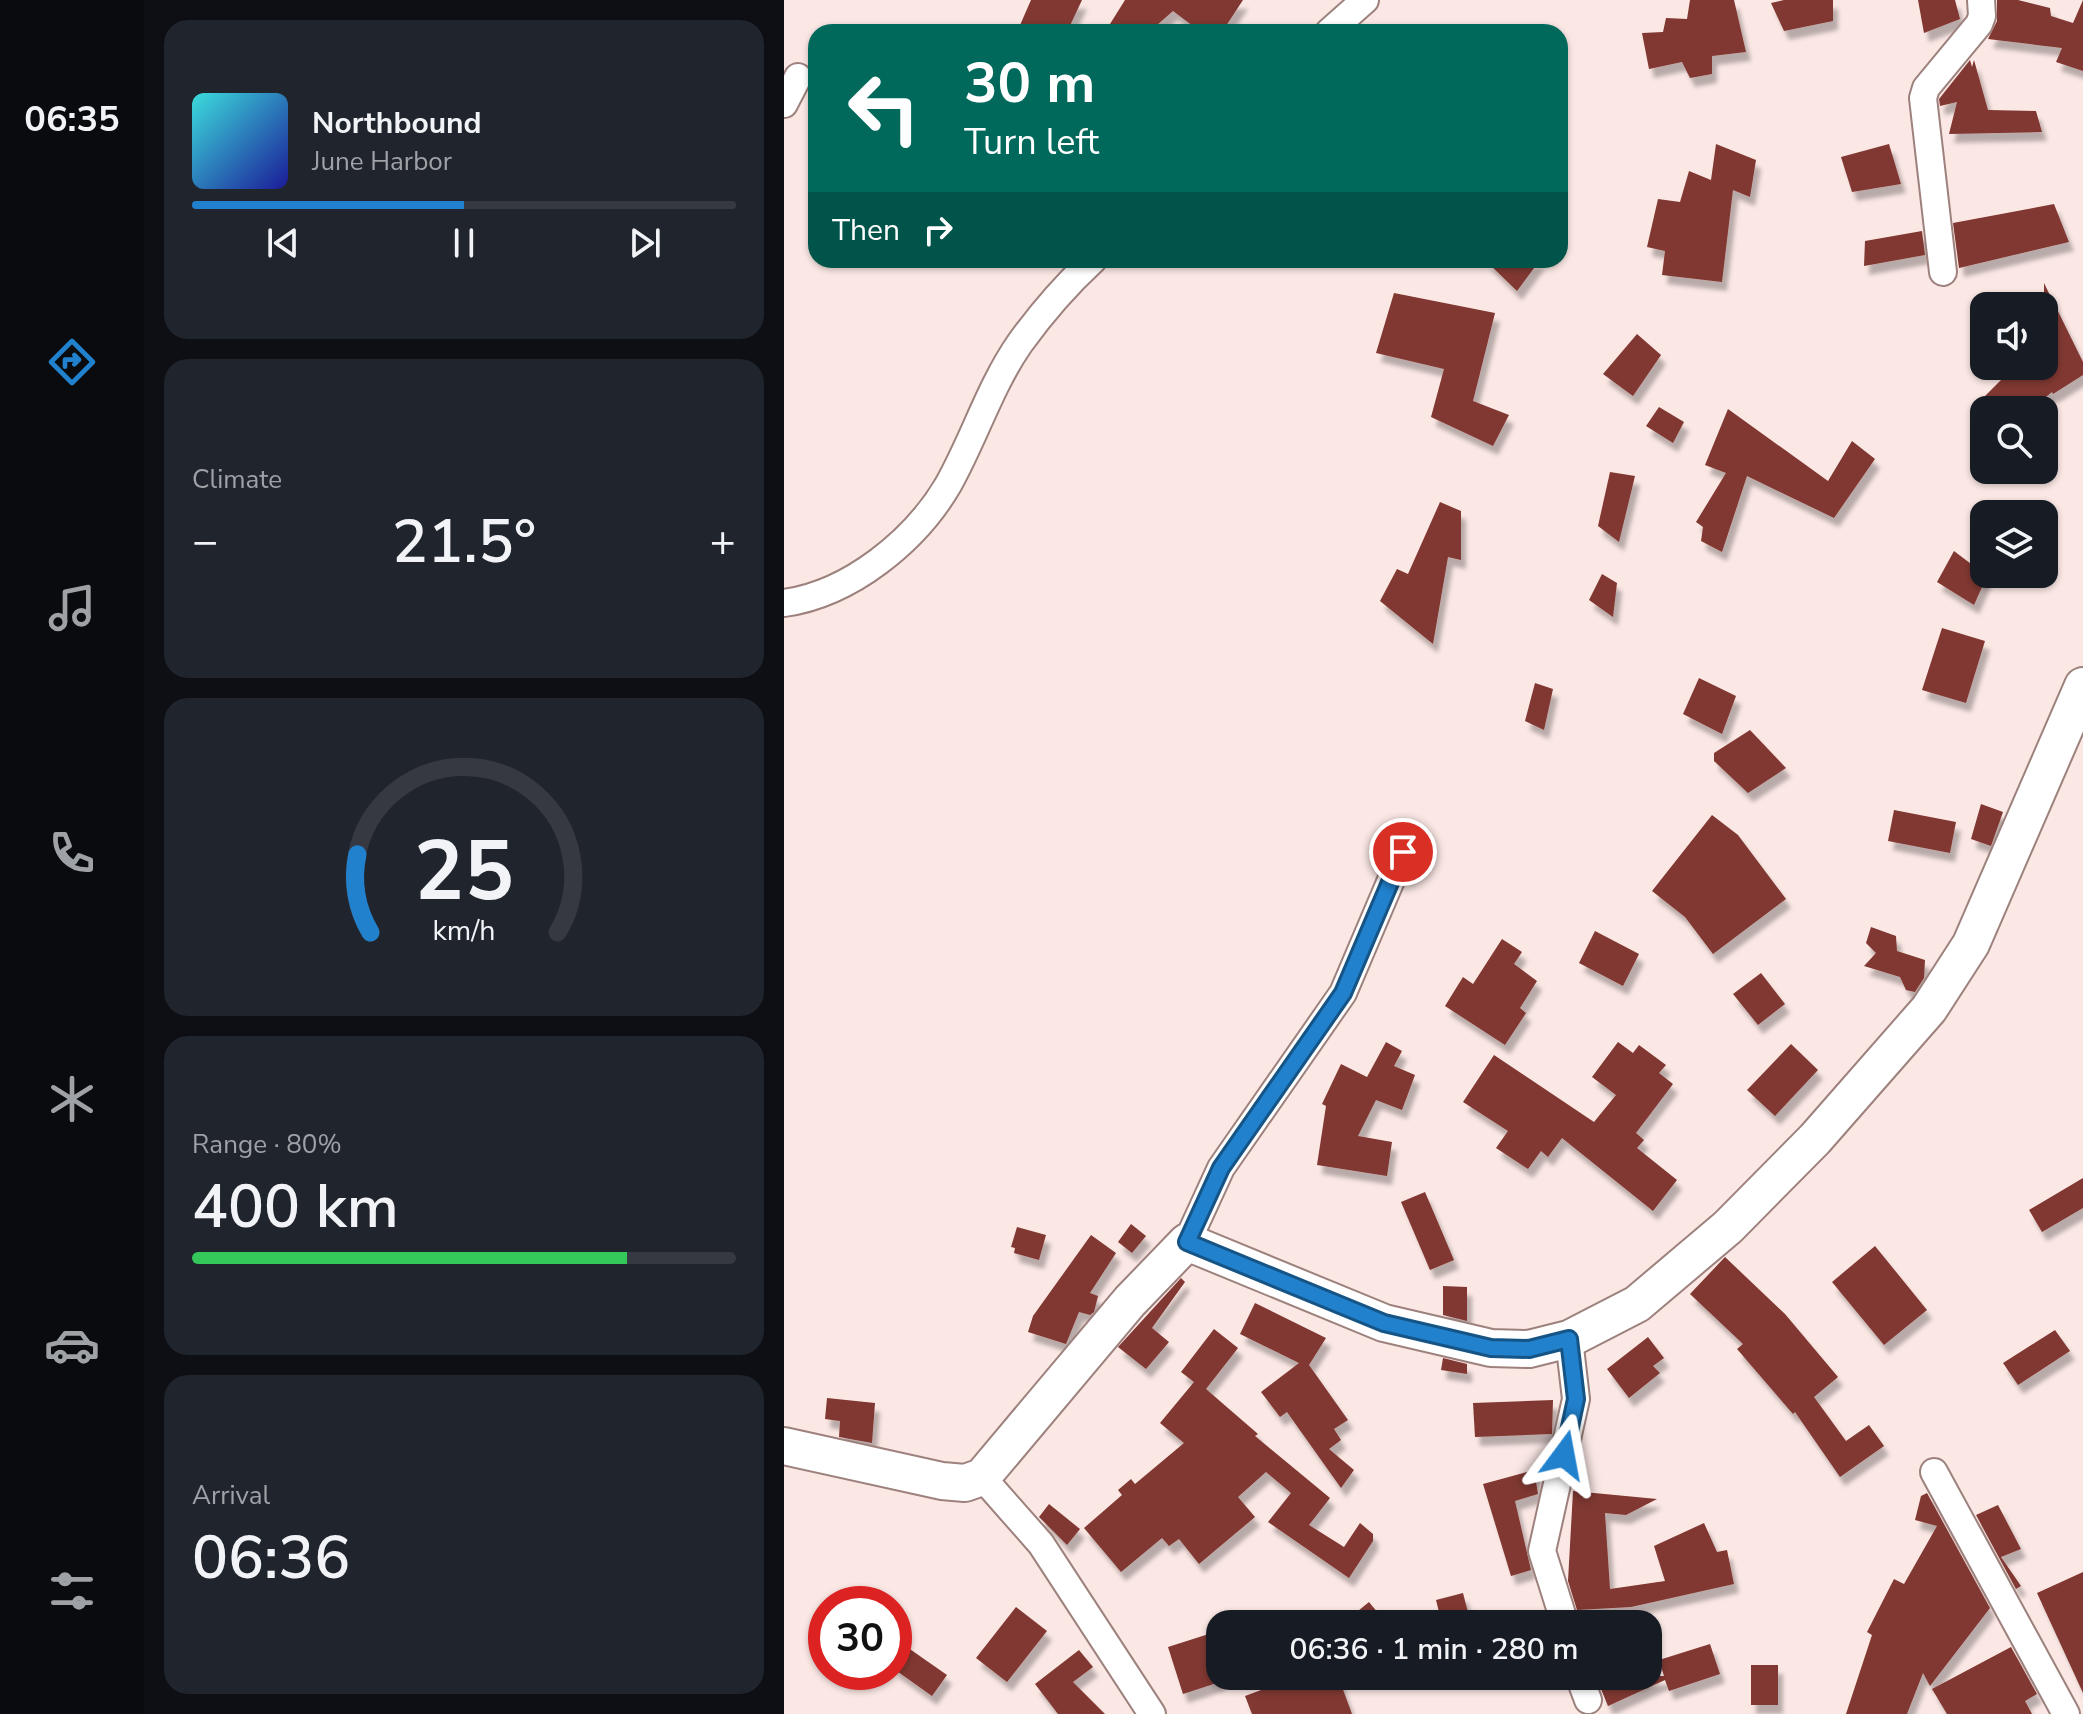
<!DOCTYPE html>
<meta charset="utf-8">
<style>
:root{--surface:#171b24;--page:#20242c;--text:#f1f3f6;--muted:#9ea1a6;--line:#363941;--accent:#2181cd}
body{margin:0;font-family:"Nunito Sans",sans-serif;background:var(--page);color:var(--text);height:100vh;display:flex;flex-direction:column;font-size:30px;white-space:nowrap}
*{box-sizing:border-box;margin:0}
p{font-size:26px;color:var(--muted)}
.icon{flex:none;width:44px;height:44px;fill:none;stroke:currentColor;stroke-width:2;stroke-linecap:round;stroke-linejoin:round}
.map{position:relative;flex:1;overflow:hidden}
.panel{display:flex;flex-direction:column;gap:20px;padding:20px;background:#0d0f14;width:640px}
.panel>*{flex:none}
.guide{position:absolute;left:24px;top:24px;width:760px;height:244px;border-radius:24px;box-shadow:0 2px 6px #0004;background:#00695c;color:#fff;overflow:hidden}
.fabs{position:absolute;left:1186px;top:292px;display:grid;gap:16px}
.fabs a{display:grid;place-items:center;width:88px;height:88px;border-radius:16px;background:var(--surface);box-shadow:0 2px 6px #0004;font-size:40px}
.speed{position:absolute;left:24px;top:1586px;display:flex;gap:16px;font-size:40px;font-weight:700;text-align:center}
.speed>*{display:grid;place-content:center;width:104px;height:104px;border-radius:50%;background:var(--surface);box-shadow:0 2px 6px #0004;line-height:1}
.speed .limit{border:12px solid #d22;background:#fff;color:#111}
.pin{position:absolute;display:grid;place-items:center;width:68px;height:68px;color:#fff;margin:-34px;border:4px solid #fff;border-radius:50%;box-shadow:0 2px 8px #0007}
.me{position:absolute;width:88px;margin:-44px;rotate:13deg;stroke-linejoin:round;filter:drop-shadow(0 0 6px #0008)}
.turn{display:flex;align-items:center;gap:28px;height:168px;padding:0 24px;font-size:36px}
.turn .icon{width:104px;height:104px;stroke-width:2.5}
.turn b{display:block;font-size:56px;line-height:68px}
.then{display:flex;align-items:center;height:76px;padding:0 24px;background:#0003;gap:16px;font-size:30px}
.big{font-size:60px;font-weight:600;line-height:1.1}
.panel .widget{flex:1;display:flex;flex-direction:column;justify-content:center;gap:12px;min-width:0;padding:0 28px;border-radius:24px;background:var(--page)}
.panel .dial{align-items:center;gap:0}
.dial svg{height:208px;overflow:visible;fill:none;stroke:var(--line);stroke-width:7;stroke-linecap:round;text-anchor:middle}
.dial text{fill:var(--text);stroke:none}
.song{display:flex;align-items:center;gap:24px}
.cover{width:96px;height:96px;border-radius:12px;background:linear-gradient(135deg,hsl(180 70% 55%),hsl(240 70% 35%))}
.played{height:8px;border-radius:4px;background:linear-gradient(90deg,var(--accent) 50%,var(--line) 50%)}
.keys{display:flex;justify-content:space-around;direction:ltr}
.heat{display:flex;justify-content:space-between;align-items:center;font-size:44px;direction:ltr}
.charge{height:12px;border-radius:6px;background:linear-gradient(90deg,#34c759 80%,var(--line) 0)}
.trip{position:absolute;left:422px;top:1610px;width:456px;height:80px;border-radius:24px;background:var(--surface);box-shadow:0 2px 6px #0004;font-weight:600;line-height:80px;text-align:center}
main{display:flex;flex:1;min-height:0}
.tab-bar{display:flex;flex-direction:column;width:144px;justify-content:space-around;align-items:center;background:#090b0e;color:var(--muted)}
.tab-bar .icon{width:56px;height:56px}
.tab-bar .selected{color:var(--accent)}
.tab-bar b{font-size:36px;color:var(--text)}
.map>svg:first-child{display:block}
</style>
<main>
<nav class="tab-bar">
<b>06:35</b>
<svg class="icon selected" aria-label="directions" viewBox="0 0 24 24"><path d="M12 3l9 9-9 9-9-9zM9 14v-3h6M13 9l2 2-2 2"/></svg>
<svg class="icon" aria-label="music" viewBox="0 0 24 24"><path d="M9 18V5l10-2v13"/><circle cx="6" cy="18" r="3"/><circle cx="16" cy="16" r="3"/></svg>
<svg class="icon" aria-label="phone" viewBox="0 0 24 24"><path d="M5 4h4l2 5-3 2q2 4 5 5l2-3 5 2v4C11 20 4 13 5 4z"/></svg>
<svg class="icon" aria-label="climate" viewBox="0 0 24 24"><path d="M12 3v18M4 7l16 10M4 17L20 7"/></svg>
<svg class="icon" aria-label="car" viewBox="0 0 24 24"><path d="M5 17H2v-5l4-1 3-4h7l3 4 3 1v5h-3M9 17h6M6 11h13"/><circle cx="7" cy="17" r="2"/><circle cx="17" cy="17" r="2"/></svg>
<svg class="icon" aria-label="filters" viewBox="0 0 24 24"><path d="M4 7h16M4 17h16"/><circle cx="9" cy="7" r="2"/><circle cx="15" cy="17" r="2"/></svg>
</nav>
<section class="panel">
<div class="widget">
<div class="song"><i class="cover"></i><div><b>Northbound</b><p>June Harbor</p></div></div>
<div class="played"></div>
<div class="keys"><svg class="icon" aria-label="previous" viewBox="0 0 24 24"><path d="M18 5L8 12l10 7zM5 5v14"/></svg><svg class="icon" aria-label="pause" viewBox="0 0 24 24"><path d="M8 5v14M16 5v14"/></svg><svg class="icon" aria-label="next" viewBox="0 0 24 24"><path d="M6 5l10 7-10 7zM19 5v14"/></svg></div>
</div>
<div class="widget"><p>Climate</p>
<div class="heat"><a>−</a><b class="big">21.5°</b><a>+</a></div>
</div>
<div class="widget dial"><svg viewBox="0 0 100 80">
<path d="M14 69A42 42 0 1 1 86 69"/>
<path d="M14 69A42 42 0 0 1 9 39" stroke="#2181cd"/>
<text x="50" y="56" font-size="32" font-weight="700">25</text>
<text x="50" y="72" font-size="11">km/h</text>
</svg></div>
<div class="widget"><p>Range · 80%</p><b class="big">400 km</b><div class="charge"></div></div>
<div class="widget"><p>Arrival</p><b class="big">06:36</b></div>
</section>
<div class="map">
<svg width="1299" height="1714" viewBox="0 0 1299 1714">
<defs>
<filter id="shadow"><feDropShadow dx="5" dy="9" stdDeviation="2" flood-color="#0004"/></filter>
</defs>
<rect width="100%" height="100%" fill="#fbe8e5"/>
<g fill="#813730" filter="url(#shadow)">
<polygon points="247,0 298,0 283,32 233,32"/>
<polygon points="341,0 459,0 438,32 417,32 389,11 365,32 321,32"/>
<polygon points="906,0 950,0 962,52 928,56 928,74 906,78 898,62 865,69 858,33 879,32 882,18 903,19"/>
<polygon points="1000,0 1049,0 1049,21 1000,31 987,3"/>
<polygon points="1134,0 1171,0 1176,19 1140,33"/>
<polygon points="1213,0 1234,0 1266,8 1267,16 1289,23 1299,0 1299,71 1272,62 1278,48 1204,39 1213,21"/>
<polygon points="1186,60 1188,67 1190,60 1204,110 1252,111 1258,132 1165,134 1173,102 1156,106 1155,99"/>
<polygon points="932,144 972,160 966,197 949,190 938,282 878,275 881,251 863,247 874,199 896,202 905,171 927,180"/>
<polygon points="1105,144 1117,184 1068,192 1057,157"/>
<polygon points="1270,204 1285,242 1175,268 1169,223"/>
<polygon points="1138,231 1141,255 1080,266 1081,241"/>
<polygon points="701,260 756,260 733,291"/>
<polygon points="1260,283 1299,362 1299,375 1269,394 1268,392 1246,410 1187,410 1231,366 1260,366"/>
<polygon points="610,293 711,313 689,401 725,415 709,446 647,417 660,369 592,353"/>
<polygon points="853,334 877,355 849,396 819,374"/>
<polygon points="875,407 900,422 889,443 862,426"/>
<polygon points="944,409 1044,481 1068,441 1091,459 1050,518 963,476 938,552 917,541 919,527 912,522 942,473 921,465"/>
<polygon points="826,472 851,476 835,542 814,526"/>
<polygon points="656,502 677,511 677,560 664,557 649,644 596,601 613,569 624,574"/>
<polygon points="1170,551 1203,576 1190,605 1153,582"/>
<polygon points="818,574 833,583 829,617 805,600"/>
<polygon points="1158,628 1201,641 1182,703 1138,690"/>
<polygon points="915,678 952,696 938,734 899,714"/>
<polygon points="751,683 769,689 760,730 741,721"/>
<polygon points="966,730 1002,768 964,793 930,761 930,753"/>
<polygon points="1197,804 1219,812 1207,846 1187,839"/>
<polygon points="1110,810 1172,822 1166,853 1104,841"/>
<polygon points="928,815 954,835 1002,899 929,954 901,917 868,891"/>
<polygon points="1087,927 1112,936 1113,951 1141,960 1140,978 1131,992 1122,990 1116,977 1080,966 1092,953 1082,943"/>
<polygon points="811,931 855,954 839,986 795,963"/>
<polygon points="718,939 738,952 730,964 753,981 736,1008 742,1013 721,1045 661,1006 679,977 689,984"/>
<polygon points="977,973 1001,1004 974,1025 949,994"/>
<polygon points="602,1042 618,1051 610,1066 631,1075 618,1110 592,1100 574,1136 608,1142 603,1176 533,1165 542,1106 538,1104 557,1064 583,1077"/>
<polygon points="834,1042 849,1053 855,1045 882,1065 875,1073 889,1084 852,1133 860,1140 853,1148 893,1180 869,1211 778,1138 764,1157 757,1151 744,1169 712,1148 724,1131 679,1102 710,1055 810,1122 832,1095 808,1077"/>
<polygon points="1007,1044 1034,1070 991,1116 963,1090"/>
<polygon points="1299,1178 1299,1208 1258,1232 1245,1210"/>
<polygon points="641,1192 670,1260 646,1270 617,1202"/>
<polygon points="347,1224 362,1236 348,1253 334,1242"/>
<polygon points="233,1227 262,1235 255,1260 230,1253 231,1248 227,1247"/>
<polygon points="307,1235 332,1253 306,1293 314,1296 310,1312 306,1315 295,1312 282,1344 244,1332 249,1316"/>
<polygon points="1091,1246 1143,1310 1100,1345 1048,1282"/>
<polygon points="941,1257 1001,1314 1054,1377 1030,1397 1062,1441 1085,1425 1100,1446 1056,1477 1011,1412 1009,1414 953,1349 959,1344 906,1294"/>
<polygon points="397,1278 401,1282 368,1328 385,1342 362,1369 334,1347"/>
<polygon points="659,1286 683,1287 683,1321 659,1315"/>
<polygon points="471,1303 542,1338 525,1365 564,1420 550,1429 557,1440 545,1449 570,1470 557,1488 503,1412 496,1417 477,1392 515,1363 456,1334"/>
<polygon points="430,1329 454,1348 422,1389 474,1434 471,1436 546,1498 525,1525 560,1547 576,1523 589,1534 589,1541 565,1578 484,1522 507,1493 482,1472 454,1497 471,1517 415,1564 395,1539 385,1546 378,1538 337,1572 300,1528 338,1495 334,1490 347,1479 351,1484 400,1443 376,1423 410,1382 397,1372"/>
<polygon points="1271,1330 1286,1351 1234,1385 1219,1363"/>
<polygon points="864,1337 880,1358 869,1366 876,1373 845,1398 823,1369"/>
<polygon points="659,1358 683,1364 683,1374 657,1370"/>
<polygon points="43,1398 91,1403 88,1443 55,1437 56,1421 41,1419"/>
<polygon points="769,1400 768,1434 691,1437 689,1403"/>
<polygon points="750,1470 754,1494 731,1501 747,1570 727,1576 699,1484"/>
<polygon points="789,1491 873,1499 842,1515 821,1513 826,1589 881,1581 870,1546 920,1523 933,1552 943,1550 950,1584 847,1607 793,1610 784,1581"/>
<polygon points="1143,1493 1206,1608 1146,1686 1139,1673 1123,1714 1062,1714 1088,1635 1083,1632 1110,1579 1120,1584 1153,1526 1131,1520 1137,1496"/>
<polygon points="265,1504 296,1529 283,1545 255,1517"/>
<polygon points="1214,1505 1237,1549 1217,1557 1237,1586 1232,1589 1192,1515"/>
<polygon points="1299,1572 1299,1693 1253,1593"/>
<polygon points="679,1593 687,1624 658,1624 652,1600"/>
<polygon points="585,1602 603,1624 558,1624"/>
<polygon points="232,1607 263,1631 223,1682 192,1658"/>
<polygon points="431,1632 436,1649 436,1682 399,1694 384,1647"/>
<polygon points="110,1638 163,1675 148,1696 110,1669"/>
<polygon points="926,1644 936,1674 885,1691 881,1680 824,1706 817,1689 844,1676 880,1676 875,1660"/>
<polygon points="1227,1647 1253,1694 1241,1701 1248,1714 1163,1714 1148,1689"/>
<polygon points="295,1650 309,1667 289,1682 321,1714 274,1714 251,1684"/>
<rect x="967" y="1665" width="27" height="40"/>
<polygon points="515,1676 554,1676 568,1714 468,1714 461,1696"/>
</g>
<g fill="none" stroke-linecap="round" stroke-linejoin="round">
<defs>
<g id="street">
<polyline points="545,32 581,0"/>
<polyline points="0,104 14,77"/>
<polyline points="1159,272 1139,98 1142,88 1195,24 1198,16 1197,0"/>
<path d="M0 603C66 594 131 541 164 485 190 439 206 386 236 343 257 314 283 284 309 260"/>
<polyline points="403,1242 437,1168 559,993 619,852"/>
<polyline points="1150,1472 1282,1714"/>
<polyline points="198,1477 257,1544 368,1714"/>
<polyline points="781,1624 758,1551 792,1399 785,1339"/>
<polyline points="795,1676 804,1700"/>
</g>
<polyline id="secondary" points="0,1446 158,1481 181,1483 198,1477 346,1301 403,1242 600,1323 707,1348 745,1349 785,1339 853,1304 944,1227 1031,1139 1145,1009 1187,944 1299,686"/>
</defs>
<use href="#street" stroke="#9d817d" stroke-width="30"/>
<use href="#secondary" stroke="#9d817d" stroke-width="40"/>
<use href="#street" stroke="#fff" stroke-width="26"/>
<use href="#secondary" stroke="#fff" stroke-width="36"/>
</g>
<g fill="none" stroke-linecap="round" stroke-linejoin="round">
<defs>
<polyline id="route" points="619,852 559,993 437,1168 403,1242 600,1323 707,1348 745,1349 785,1339 792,1399 780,1455"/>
</defs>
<use href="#route" stroke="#155485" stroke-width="20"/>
<use href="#route" stroke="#2181cd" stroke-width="14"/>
</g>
</svg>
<div class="fabs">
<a><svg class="icon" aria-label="sound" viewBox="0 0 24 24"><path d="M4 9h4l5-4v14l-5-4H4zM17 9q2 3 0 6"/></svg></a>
<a><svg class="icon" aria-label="search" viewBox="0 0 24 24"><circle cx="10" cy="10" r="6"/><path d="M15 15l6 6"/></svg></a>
<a><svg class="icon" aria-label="layers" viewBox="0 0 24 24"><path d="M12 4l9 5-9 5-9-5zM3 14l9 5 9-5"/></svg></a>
</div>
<div class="speed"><div class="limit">30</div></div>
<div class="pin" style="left:619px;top:852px;background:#d93025"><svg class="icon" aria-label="arrive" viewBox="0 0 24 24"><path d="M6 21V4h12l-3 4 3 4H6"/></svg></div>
<svg class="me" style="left:780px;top:1455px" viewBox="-20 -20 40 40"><path d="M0-17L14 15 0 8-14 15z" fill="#2181cd" stroke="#fff" stroke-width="4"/></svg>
<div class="trip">06:36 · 1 min · 280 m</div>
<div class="guide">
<div class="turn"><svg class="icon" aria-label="left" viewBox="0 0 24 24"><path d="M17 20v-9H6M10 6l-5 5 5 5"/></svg><div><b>30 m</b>Turn left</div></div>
<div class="then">Then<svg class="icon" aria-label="right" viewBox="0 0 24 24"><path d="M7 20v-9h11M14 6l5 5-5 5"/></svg></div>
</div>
</div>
</main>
